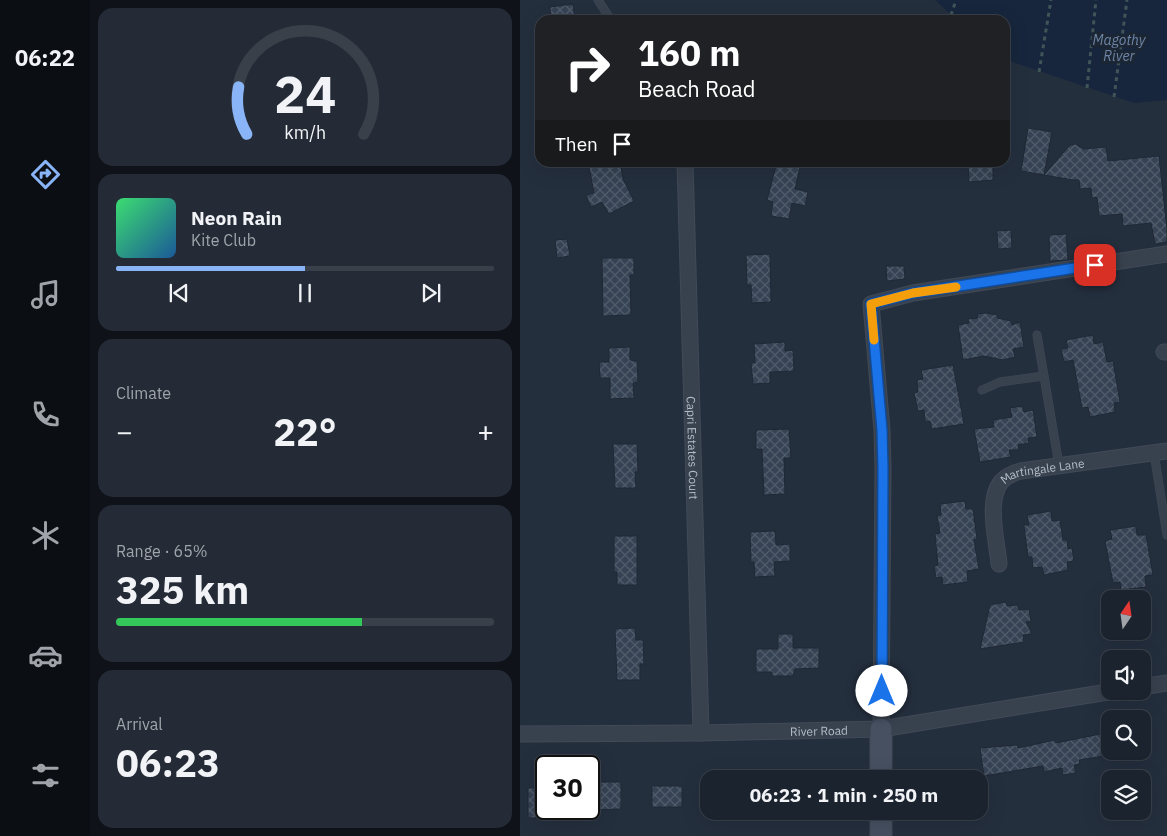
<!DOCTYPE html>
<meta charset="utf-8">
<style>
:root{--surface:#1b232e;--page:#242b36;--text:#f1f3f6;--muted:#a0a4aa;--line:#39404a;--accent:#8ab4f8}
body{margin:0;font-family:"IBM Plex Sans",sans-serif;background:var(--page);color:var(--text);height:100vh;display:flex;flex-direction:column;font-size:19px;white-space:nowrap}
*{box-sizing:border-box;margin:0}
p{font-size:16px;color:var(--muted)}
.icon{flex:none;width:28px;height:28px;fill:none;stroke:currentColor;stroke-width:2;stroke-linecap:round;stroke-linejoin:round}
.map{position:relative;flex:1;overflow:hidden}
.side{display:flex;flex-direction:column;gap:8px;padding:8px;background:#0f1319;width:430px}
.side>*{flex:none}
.hud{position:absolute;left:15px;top:15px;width:475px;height:152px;border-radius:15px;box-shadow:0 5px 20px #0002,0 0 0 1px var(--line);background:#202124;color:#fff;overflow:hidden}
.needle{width:32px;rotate:13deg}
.tools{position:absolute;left:581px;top:590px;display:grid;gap:10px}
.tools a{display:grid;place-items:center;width:50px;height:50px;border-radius:10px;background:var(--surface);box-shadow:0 5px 20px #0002,0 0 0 1px var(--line);font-size:25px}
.speed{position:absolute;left:15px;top:755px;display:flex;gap:10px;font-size:25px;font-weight:700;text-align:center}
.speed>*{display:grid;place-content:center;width:65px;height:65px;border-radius:50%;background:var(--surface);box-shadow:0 5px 20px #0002,0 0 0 1px var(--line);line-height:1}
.speed .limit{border:2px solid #111;border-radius:8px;background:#fff;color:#111}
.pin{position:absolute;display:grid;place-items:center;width:42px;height:42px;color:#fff;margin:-21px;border-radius:10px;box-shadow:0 2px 8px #0006}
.me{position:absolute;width:55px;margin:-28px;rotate:0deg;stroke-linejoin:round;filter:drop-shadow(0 0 4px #0008)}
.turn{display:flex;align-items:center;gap:18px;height:105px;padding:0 20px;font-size:22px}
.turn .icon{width:65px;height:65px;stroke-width:2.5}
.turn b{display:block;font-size:35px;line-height:42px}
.then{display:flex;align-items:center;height:48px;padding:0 20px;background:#0003;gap:10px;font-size:19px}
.big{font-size:38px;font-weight:700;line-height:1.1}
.side .card{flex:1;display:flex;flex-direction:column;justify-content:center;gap:8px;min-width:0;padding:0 18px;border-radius:15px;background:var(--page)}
.side .dial{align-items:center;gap:0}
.dial svg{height:130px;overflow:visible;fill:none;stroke:var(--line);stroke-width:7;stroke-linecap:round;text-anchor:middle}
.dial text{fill:var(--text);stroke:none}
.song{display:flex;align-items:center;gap:15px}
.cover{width:60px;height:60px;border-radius:8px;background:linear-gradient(135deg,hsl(140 70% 55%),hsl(210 70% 35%))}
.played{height:5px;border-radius:2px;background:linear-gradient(90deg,var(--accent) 50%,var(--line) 50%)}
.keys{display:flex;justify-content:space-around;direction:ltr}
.heat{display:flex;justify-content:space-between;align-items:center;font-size:28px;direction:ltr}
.charge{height:8px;border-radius:4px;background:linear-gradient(90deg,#34c759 65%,var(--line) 0)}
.trip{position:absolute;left:180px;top:770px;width:288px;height:50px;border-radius:15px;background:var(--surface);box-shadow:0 5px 20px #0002,0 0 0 1px var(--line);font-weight:700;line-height:50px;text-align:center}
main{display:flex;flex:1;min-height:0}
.menu{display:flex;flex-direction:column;width:90px;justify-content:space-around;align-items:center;background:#0b0e12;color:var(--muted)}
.menu .icon{width:35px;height:35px}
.menu .current{color:var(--accent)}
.menu b{font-size:22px;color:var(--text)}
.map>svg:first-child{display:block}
</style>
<main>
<nav class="menu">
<b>06:22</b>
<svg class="icon current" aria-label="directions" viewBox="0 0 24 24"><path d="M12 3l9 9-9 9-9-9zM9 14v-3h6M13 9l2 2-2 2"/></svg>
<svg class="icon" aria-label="music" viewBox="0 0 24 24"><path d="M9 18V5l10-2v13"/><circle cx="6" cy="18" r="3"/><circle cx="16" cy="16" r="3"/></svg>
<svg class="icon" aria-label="phone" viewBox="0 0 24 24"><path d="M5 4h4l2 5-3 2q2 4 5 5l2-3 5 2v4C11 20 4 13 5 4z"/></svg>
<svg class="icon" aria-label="climate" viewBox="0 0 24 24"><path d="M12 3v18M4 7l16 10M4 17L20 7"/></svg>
<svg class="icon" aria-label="car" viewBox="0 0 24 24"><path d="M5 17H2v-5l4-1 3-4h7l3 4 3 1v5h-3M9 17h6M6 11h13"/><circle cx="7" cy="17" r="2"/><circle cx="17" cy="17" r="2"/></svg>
<svg class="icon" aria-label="filters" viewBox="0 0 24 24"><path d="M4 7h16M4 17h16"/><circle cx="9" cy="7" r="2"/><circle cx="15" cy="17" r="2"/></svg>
</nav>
<section class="side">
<div class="card dial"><svg viewBox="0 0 100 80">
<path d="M14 69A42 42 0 1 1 86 69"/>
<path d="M14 69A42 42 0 0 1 9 40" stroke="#8ab4f8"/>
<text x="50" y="56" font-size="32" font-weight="700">24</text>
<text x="50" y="72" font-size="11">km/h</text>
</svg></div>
<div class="card">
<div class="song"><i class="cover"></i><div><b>Neon Rain</b><p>Kite Club</p></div></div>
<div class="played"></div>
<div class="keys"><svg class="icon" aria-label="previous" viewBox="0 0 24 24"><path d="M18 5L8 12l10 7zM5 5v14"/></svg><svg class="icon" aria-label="pause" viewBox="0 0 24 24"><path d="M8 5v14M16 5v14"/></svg><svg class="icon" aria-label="next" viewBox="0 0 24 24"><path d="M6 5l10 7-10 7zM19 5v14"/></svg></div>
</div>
<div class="card"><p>Climate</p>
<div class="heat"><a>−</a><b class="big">22°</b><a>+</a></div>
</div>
<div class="card"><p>Range · 65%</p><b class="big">325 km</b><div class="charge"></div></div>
<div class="card"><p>Arrival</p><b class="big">06:23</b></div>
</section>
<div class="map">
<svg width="647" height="836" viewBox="0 0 647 836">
<defs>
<pattern id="building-cross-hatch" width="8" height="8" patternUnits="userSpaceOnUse" patternTransform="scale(1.25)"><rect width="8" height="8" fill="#364354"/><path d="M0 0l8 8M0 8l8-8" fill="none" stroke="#515c6b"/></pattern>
</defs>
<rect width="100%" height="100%" fill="#242f3e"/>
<polygon fill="#17263c" points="415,0 647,0 647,100 614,103 495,63 485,57 485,20 437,20"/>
<g fill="url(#building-cross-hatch)" stroke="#1f2835">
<polygon points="53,4 55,20 31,20 30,7"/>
<polygon points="508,128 532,132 524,175 501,171"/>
<polygon points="556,144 563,149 586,147 588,161 639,156 647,229 647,242 635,244 631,223 603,226 602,214 579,216 577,197 572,198 571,188 560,189 559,180 553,180 524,175 550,145"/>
<polygon points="68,162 100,162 103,179 114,201 89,214 82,202 71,207 66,195 74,193"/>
<polygon points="257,162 280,167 275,189 288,192 285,206 272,203 269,219 251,216 253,202 247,200"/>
<polygon points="448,162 473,164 473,180 449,182"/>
<polygon points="491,230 492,248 478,249 477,231"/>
<polygon points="546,234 548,260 530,261 529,235"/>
<polygon points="47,239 50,256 37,258 35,240"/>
<polygon points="250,254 251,302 232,303 231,285 227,285 226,255"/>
<polygon points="82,258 114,258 114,275 110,275 111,315 83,316"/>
<polygon points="366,266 384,266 385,279 367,281"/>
<polygon points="466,313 477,315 477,318 491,321 492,325 500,322 504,347 493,349 495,357 483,360 464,356 443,360 438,325 449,323 448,319 458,318 457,314"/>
<polygon points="573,335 574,344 583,342 587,362 593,361 600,402 594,403 595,412 570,417 568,407 562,408 553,360 544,362 541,349 548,348 546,340"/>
<polygon points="265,342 265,351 273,350 274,371 250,372 250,383 233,384 231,363 235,363 234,344"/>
<polygon points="110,347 110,360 117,361 118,382 113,383 114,398 90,399 90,378 80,378 79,362 89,362 89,348"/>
<polygon points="433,365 444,424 412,429 410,421 405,422 404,410 398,411 394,393 398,392 397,380 403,379 401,370"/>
<polygon points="502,406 504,412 513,410 517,437 508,438 509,443 498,445 499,450 489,450 491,457 460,462 454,429 474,427 473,420 492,417 490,408"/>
<polygon points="269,429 271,458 264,458 265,494 244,495 242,449 236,449 236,430"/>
<polygon points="93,444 117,444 118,472 115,472 116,488 95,488"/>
<polygon points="445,501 446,509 453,509 457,539 454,540 459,569 447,571 448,582 423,585 422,577 416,578 414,566 418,565 415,534 420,533 417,515 421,515 420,504"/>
<polygon points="531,511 532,521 540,520 543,540 547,540 548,549 552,548 554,561 547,562 548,570 524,575 522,567 513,568 512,557 508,557 504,527 504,525 509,525 507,515"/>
<polygon points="616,526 617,535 626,535 633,575 625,576 626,587 601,590 600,582 593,583 585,541 592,539 590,530"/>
<polygon points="255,531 256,545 270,544 270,561 254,562 255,576 235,577 234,562 231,562 230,532"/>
<polygon points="94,536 117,536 117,585 97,585 97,572 94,572"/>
<polygon points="486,602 487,606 497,605 499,610 509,609 511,621 506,622 512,634 503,635 504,642 460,649 470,605"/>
<polygon points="115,628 116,640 123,640 124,664 120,664 120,680 97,680 95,629"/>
<polygon points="258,634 273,634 273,648 299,648 299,668 275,669 273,676 252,676 252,672 236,672 236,649 258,649"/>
<polygon points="590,732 590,755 559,760 560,764 554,765 556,773 543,775 542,768 524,772 523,766 464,776 460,748 497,745 498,748 535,740 536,743"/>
<polygon points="69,782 101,782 101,809 69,810"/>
<rect x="132" y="786" width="30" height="21"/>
<polygon points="8,788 26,788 25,818 8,818"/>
</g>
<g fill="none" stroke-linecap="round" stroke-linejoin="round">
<defs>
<g id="lane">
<polyline points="78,0 91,20"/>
<polyline points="517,335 539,465"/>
<polyline points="462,390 480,382 524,376"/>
<polyline points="634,453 647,535"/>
</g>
<g id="street">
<path id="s1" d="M165 162 181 733"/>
<polyline points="644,352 647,352"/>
<path id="s2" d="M479 564C477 542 466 500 481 482 486 476 493 473 501 471L647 451"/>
<polyline points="622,687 647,683"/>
<polyline points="361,729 363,468 362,430 351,304 393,293 647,254"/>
<path id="s3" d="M0 734 181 733 361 729 594 691"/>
</g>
<g id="secondary">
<polyline points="361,729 361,779"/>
<polyline points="361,811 361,836"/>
</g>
</defs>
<use href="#lane" stroke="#414a57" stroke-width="9"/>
<use href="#street" stroke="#414a57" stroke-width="17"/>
<use href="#secondary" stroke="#414a57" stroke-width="23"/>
<g stroke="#3f5557" stroke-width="3" stroke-dasharray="4 4" stroke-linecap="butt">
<polyline points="431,15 436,0"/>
<polyline points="519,72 531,0"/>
<polyline points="567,88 576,0"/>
<polyline points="594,97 607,0"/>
</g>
<use href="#lane" stroke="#38414e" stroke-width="8"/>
<use href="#street" stroke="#38414e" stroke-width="15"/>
<use href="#secondary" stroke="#465061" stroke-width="21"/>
</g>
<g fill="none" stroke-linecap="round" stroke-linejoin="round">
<defs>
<polyline id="route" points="362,691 363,468 362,430 351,304 393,293 575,265"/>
</defs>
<use href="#route" stroke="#114b97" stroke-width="12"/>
<use href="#route" stroke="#1a73e8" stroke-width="9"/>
<polyline stroke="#f59e0b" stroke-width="9" points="354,340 351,304 393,293 436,287"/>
</g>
<g text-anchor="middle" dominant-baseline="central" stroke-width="5" stroke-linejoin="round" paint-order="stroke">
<g font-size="12" fill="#b4bcc9" stroke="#1d2633">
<text stroke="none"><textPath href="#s1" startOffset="286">Capri Estates Court</textPath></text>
<text stroke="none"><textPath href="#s2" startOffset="128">Martingale Lane</textPath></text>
<text stroke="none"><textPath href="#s3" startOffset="299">River Road</textPath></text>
</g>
<g font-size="14" font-style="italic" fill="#6d86a8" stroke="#1d2633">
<text x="599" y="40">Magothy<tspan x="599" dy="16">River</tspan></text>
</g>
</g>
</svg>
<div class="tools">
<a><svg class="needle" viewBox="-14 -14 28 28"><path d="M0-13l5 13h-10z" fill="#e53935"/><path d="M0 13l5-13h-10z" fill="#a0a4aa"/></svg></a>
<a><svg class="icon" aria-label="sound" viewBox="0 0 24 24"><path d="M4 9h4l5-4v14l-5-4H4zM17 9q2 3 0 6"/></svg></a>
<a><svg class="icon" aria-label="search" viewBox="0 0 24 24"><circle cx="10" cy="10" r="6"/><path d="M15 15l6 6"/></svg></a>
<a><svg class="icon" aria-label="layers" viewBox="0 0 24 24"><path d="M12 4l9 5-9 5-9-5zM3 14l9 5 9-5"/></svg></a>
</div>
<div class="speed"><div class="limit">30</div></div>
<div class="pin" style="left:575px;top:265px;background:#d93025"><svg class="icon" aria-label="arrive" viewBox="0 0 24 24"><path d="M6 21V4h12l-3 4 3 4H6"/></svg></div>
<svg class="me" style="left:362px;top:691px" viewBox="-20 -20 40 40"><circle r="19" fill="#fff"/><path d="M0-13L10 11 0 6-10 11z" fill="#1a73e8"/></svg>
<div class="trip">06:23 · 1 min · 250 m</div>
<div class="hud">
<div class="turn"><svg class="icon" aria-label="right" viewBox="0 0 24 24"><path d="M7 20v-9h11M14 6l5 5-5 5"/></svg><div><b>160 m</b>Beach Road</div></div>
<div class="then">Then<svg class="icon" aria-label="arrive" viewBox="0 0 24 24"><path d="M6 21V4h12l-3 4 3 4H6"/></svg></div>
</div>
</div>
</main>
